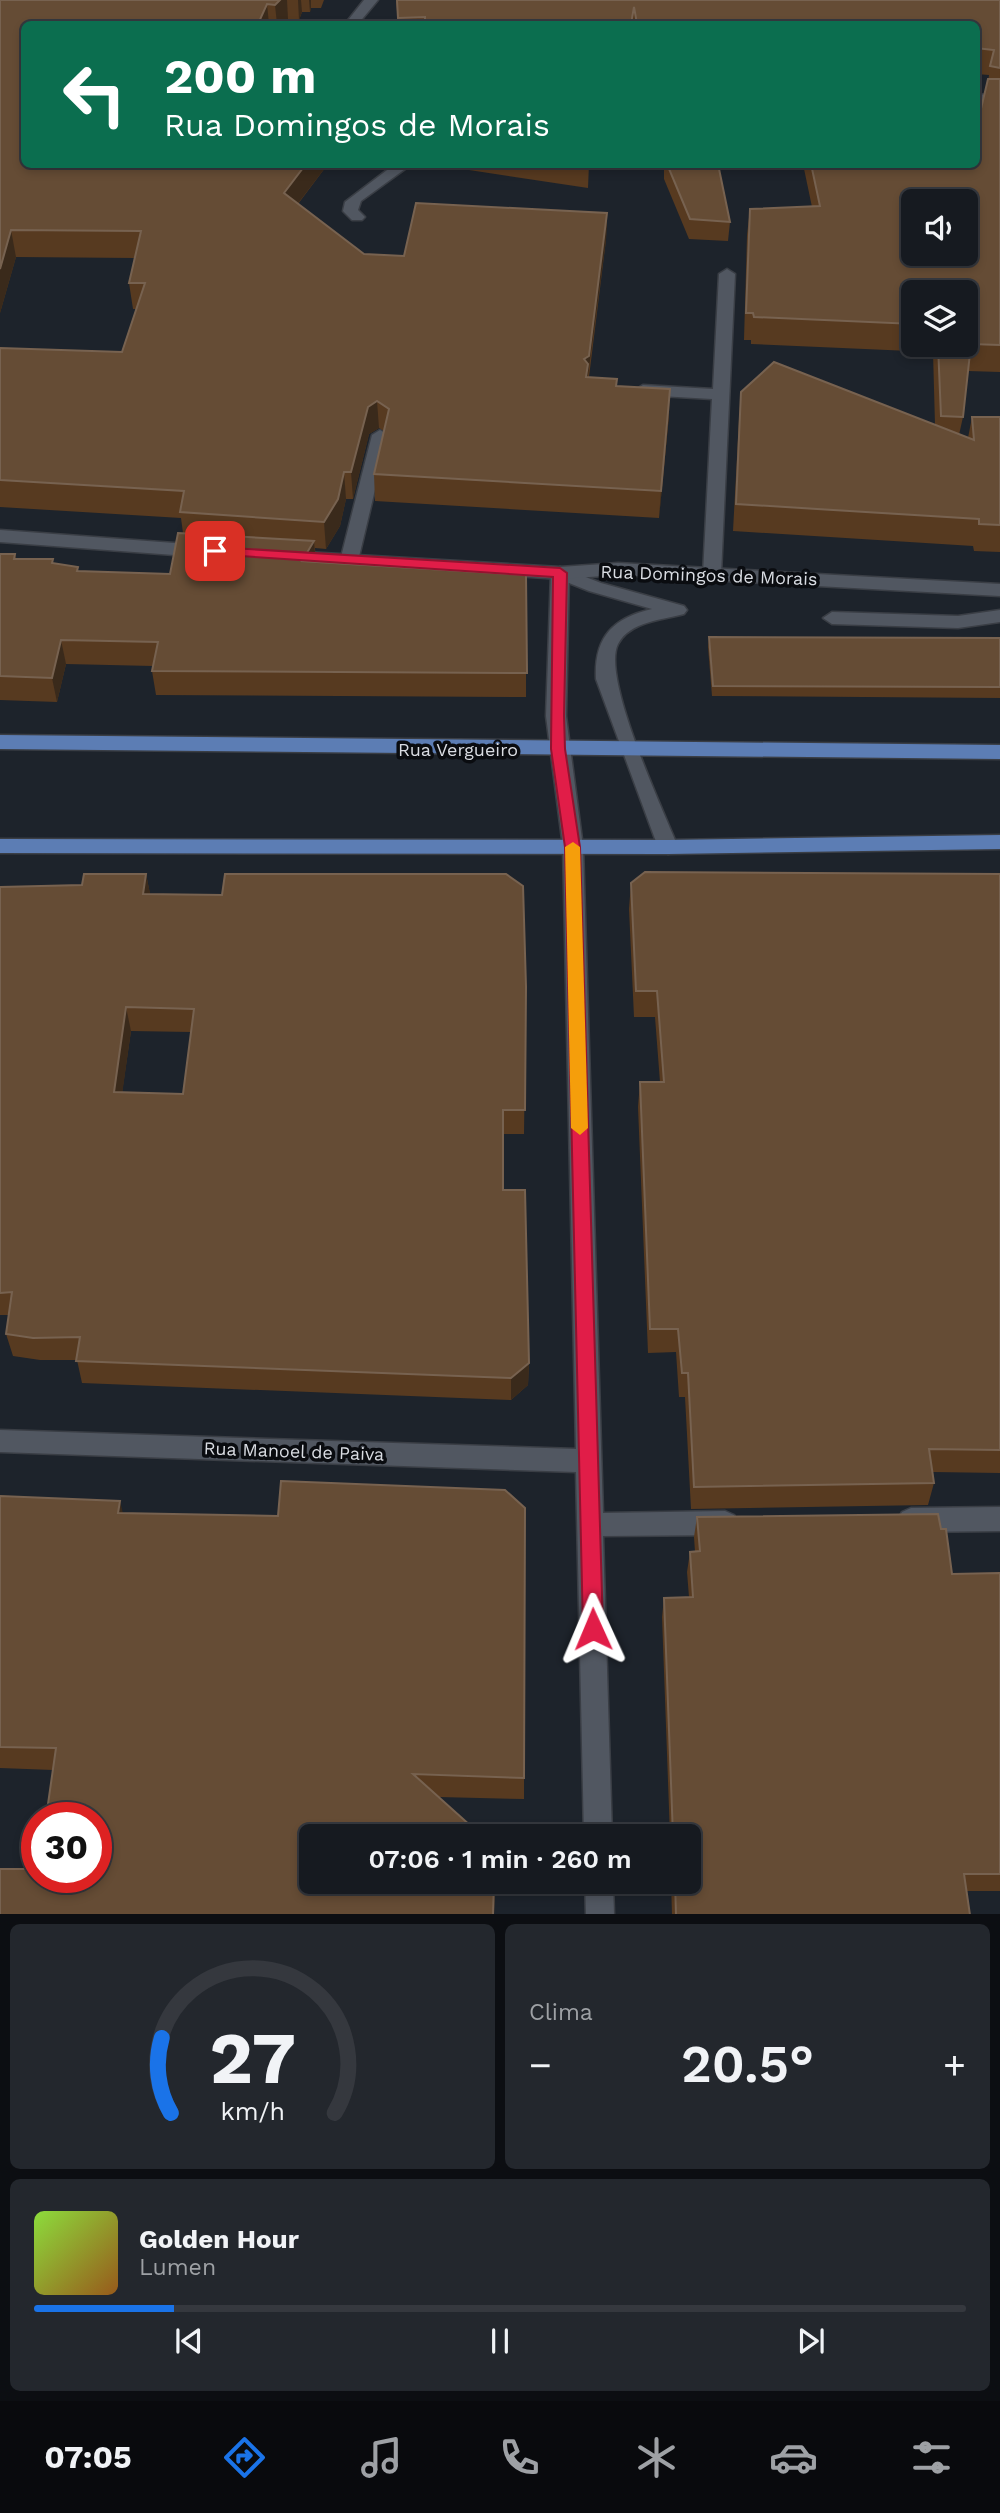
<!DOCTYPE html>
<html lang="pt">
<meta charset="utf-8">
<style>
:root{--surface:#161a20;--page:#23272d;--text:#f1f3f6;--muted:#9ea1a5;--line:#35383e;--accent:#1a73e8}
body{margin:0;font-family:"Work Sans",sans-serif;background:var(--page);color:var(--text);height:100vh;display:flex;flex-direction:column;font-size:26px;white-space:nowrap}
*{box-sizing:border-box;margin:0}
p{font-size:23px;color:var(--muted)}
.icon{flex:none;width:38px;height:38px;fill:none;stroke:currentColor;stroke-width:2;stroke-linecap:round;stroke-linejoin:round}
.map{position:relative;height:1914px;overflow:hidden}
.drawer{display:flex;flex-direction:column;gap:10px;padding:10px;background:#0c0e12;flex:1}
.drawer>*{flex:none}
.hud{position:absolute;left:21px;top:21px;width:959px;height:147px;border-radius:10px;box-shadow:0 4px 10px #0003,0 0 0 2px var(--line);background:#0b6e4f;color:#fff;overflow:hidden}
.buttons{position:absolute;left:901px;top:189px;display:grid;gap:14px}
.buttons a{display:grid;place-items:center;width:77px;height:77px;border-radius:10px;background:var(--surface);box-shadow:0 4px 10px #0003,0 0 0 2px var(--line);font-size:35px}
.speed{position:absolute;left:21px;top:1802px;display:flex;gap:14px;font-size:35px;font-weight:700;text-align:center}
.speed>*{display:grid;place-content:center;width:91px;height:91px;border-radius:50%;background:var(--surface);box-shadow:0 4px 10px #0003,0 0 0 2px var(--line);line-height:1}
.speed .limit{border:10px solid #d22;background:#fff;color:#111}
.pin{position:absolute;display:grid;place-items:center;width:60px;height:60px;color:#fff;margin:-30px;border-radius:14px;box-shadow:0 4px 10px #0006}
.me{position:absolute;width:77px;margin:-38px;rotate:359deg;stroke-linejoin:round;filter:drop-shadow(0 0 5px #0008)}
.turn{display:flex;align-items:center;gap:24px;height:147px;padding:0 28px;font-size:32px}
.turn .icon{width:91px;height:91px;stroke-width:2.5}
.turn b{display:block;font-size:49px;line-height:60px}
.big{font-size:52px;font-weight:600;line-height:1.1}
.drawer .tile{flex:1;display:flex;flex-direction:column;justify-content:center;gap:10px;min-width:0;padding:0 24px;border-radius:10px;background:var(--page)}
.drawer .dial{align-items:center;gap:0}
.dial svg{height:182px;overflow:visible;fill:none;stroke:var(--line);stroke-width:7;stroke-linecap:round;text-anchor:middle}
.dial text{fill:var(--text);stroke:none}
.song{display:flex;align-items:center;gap:21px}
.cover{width:84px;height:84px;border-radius:10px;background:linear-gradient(135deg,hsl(90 70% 55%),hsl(30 70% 35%))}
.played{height:7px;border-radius:4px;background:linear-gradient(90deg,var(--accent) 15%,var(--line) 15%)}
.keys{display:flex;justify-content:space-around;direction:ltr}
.heat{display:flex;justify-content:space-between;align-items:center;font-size:38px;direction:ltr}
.drawer .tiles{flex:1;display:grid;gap:10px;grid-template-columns:1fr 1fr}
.tile:last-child{grid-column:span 2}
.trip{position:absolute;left:299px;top:1824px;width:402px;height:70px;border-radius:10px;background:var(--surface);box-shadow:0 4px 10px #0003,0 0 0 2px var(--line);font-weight:600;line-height:70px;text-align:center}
.menu{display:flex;height:112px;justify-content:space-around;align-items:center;background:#090a0d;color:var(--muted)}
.menu .icon{width:49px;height:49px}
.menu .on{color:var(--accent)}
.menu b{font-size:32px;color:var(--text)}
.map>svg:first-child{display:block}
</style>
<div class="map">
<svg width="1000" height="1915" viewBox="0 0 1000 1915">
<rect width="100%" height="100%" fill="#1d232b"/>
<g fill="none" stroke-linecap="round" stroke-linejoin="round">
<defs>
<g id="service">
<polygon points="395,164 412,164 361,201 358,210 365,217 362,220 352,220 343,211 345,202"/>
<polygon points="727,269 735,274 721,574 712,580 703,574 712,399 643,395 635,390 643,385 713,389 719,274"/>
<polygon points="380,430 388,435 358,561 349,567 340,561 372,435"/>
<path d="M560 567 601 583 684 606 687 610 684 614C663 620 630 621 618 644 601 677 663 810 678 847L675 852 668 854 658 847 596 679C594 638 612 618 652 609L589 591 554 577 551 573Z"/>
<polygon points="1000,610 1000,622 958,628 832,624 823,618 832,612 958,616"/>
</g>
<g id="minor">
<polygon points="364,0 378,0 358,24 345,24"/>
<polygon points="976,94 1000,96 1000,104 976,102"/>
<polygon points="560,567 569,573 566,716 583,847 603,1513 725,1511 734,1515 738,1523 734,1531 725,1535 603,1536 612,1836 584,1836 576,1472 0,1452 0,1430 576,1449 563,847 546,716 551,573"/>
<polygon points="1000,1507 1000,1531 911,1532 902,1528 898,1520 902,1512 911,1508"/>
<polygon points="585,1881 613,1881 614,1915 586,1915"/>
</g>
<g id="tertiary">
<polygon points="0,530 201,545 210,551 201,557 0,542"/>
<polygon points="289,551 560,567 618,563 1000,584 1000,596 618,575 560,579 283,561 280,557 283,553"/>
</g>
<g id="primary">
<polygon points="0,735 1000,745 1000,759 0,749"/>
<polygon points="1000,835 1000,849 668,854 0,853 0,839 668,840"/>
</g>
</defs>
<use href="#service" stroke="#3a3e45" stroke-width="3"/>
<use href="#minor" stroke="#3a3e45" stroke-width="3"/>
<use href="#tertiary" stroke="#3a3e45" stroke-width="3"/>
<use href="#primary" stroke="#3a3e45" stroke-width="3"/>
<use href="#service" fill="#515761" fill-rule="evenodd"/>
<use href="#minor" fill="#515761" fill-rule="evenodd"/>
<use href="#tertiary" fill="#515761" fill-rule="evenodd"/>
<use href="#primary" fill="#5c7db4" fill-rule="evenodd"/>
</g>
<g fill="#573a20" fill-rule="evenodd">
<polygon points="0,0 324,0 321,8 311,8 310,12 302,12 299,20 288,19 283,24 24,24 24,164 328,164 298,204 364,254 404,256 607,213 606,240 589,377 616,386 669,416 659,518 375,501 374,474 384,431 379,428 369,434 353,499 346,499 340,526 326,549 315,548 316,562 526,575 526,697 156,695 152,671 153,666 66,664 57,702 0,700 0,554 15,554 16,559 53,563 79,571 170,574 183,533 181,518 0,507 0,348 122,352 136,309 133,309 129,283 135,258 16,257 0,313"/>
<path d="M396 0H1000V372L968 371 963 417 959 435 968 438 972 417H1000V552L974 551 973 546 733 531 739 419 741 392 935 425 933 352 751 344V340H744L747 235 750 209 812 207 803 164H976L989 75 976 74V24H398ZM914 292 966 345H914Z"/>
<polygon points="456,164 589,164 588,188 456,168"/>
<polygon points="664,164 718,164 730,222 728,241 689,239 664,179"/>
<polygon points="709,637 1000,638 1000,698 712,696 708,647"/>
<path d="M146 874 150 894 526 987 524 1134H503V1190L529 1363 528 1385 511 1400 82 1383 77 1360H40L13 1356 6 1334 9 1315H0V887L82 885ZM131 1031 191 1032 183 1094 122 1093Z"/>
<polygon points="1000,874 1000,1473 933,1472 934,1483 928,1505 691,1509 685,1397 679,1397 676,1352 648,1353 638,1107 640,1082 660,1082 655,1017 634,1017 629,909 631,883"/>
<polygon points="0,1496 123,1513 524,1778 524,1799 438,1797 312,1881 495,1881 494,1915 96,1878 53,1770 0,1768"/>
<polygon points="697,1517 941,1529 952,1574 1000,1573 1000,1891 967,1891 970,1915 672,1915 671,1881 690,1881 690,1836 670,1836 662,1617 664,1598 689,1597 687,1572 690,1552 695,1552 694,1537"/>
</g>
<g fill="#3a2a1b">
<polygon points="280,0 287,0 288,19 283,24 277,24 275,5"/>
<polygon points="298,0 301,0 302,12 299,20"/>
<polygon points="309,0 311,0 311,8 310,12"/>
<polygon points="267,4 269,24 258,24"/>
<polygon points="306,164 328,164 286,219 284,193"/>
<polygon points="607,213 606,240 587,383 584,359"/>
<polygon points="11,230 16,257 0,313 0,269"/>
<polygon points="670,389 669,416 659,518 661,491"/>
<polygon points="377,401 379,428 369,434 353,499 351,472 368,407"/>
<polygon points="344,472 346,499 340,526 326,549 324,522"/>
<polygon points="314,541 316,566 302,561"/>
<polygon points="61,640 66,664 57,702 52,678"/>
<polygon points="146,874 151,898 143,894"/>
<polygon points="126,1007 131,1031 119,1116 114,1092"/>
<polygon points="529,1363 528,1385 511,1400 511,1378"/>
<polygon points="120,1501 126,1526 118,1513"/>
</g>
<g fill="#654c35" stroke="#776250" stroke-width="2" fill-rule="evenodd">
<polygon points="0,0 280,0 275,5 267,4 258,24 24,24 24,164 306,164 284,193 364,254 404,256 416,203 607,213 589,356 584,359 588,364 586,377 617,379 616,386 670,389 661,491 374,474 389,409 377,401 368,407 351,472 344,472 338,499 324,522 180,512 184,491 0,480 0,348 122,352 145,283 129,283 141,231 11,230 0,269"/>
<polygon points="397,0 1000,0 1000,68 990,66 994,50 976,48 976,24 637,24 634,7 631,24 432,24 432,22 425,22 425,17 398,18"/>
<path d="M988 79H1000V345L971 344 963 417 941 416 938 345H966V292H914V324L754 317 753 313H746L750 209 820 206 811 164H976V130ZM914 201H966V254H914Z"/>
<polygon points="667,164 718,164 730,222 690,219"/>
<polygon points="774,362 974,440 972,417 1000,417 1000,525 979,524 979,519 736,504 741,392"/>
<polygon points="178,533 314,541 302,561 526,575 527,673 152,671 158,642 61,640 52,678 0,676 0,554 15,554 14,559 53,559 52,563 78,567 77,571 170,574"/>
<polygon points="709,637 1000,638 1000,687 713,686"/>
<polygon points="645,872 1000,874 1000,1450 929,1449 934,1483 694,1487 688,1373 682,1373 678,1329 650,1329 640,1082 664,1082 657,991 636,991 631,883"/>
<path d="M84 874H146L143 894 222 895 225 874H506L523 886 526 987 525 1110H503V1190H525L529 1363 511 1378 76 1361 80 1337 33 1338 6 1334 12 1292 0 1293V887L82 885ZM126 1007 194 1009 183 1094 114 1092Z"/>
<polygon points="281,1481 505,1490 525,1508 524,1778 413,1774 482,1836 312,1836 312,1881 494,1881 493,1915 0,1915 0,1869 37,1869 37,1878 96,1878 96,1818 46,1818 56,1748 0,1747 0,1496 120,1501 118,1513 278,1516"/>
<polygon points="938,1514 941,1529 946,1529 952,1574 1000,1573 1000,1874 964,1874 970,1915 676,1915 675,1881 690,1881 690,1836 673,1836 664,1598 693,1597 690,1552 700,1551 697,1517"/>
</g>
<polygon fill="#e11d48" stroke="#92132f" stroke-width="2" points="215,547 560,568 567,573 564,716 565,749 580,847 603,1629 600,1635 593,1638 586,1635 583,1629 565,847 551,749 553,577 210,554 208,551"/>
<polygon fill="#f59e0b" points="573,842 580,847 588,1128 580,1135 571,1128 565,847"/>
<g text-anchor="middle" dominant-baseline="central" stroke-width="7" stroke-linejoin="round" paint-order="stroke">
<g font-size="18" fill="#d9dce2" stroke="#0a0c10">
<text transform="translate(709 575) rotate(2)">Rua Domingos de Morais</text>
<text x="458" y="749">Rua Vergueiro</text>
<text transform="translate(294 1451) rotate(2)">Rua Manoel de Paiva</text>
</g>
</g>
</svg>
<div class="buttons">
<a><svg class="icon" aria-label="sound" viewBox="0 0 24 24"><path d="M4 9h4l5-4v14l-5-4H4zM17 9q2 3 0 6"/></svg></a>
<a><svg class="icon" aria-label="layers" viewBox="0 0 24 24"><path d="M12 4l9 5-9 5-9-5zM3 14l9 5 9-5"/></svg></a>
</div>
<div class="speed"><div class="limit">30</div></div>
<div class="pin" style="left:215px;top:551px;background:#d93025"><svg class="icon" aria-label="arrive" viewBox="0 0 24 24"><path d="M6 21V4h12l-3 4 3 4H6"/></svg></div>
<svg class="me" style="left:593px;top:1629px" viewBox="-20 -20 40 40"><path d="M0-17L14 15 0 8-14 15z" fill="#e11d48" stroke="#fff" stroke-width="4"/></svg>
<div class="trip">07:06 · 1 min · 260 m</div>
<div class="hud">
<div class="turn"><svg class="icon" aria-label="left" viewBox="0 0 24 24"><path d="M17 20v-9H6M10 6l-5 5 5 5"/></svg><div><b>200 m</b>Rua Domingos de Morais</div></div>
</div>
</div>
<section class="drawer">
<div class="tiles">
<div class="tile dial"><svg viewBox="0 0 100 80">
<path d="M14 69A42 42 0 1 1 86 69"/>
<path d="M14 69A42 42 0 0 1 10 36" stroke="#1a73e8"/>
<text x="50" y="56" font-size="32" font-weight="700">27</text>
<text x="50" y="72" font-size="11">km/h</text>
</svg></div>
<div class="tile"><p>Clima</p>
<div class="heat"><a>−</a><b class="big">20.5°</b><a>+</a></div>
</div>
<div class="tile">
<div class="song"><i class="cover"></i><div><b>Golden Hour</b><p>Lumen</p></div></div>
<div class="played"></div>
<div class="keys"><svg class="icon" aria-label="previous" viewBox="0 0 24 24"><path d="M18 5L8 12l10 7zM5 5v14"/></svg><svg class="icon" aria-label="pause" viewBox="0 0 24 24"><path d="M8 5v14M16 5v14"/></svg><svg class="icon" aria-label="next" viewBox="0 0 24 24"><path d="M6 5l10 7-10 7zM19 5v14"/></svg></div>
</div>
</div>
</section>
<nav class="menu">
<b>07:05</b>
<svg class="icon on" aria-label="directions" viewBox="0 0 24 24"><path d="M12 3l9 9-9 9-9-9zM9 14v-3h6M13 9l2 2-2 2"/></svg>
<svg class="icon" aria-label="music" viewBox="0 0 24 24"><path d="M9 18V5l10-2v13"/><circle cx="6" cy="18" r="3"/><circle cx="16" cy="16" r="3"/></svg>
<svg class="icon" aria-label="phone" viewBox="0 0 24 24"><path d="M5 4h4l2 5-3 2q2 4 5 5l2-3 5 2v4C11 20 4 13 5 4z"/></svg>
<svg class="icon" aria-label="climate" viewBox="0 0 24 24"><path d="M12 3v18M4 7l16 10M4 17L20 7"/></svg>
<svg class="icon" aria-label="car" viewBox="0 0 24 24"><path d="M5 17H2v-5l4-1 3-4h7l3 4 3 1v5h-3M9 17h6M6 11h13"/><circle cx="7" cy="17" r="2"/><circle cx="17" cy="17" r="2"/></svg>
<svg class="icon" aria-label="filters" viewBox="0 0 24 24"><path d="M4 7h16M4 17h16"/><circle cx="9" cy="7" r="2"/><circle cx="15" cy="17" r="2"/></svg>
</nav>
